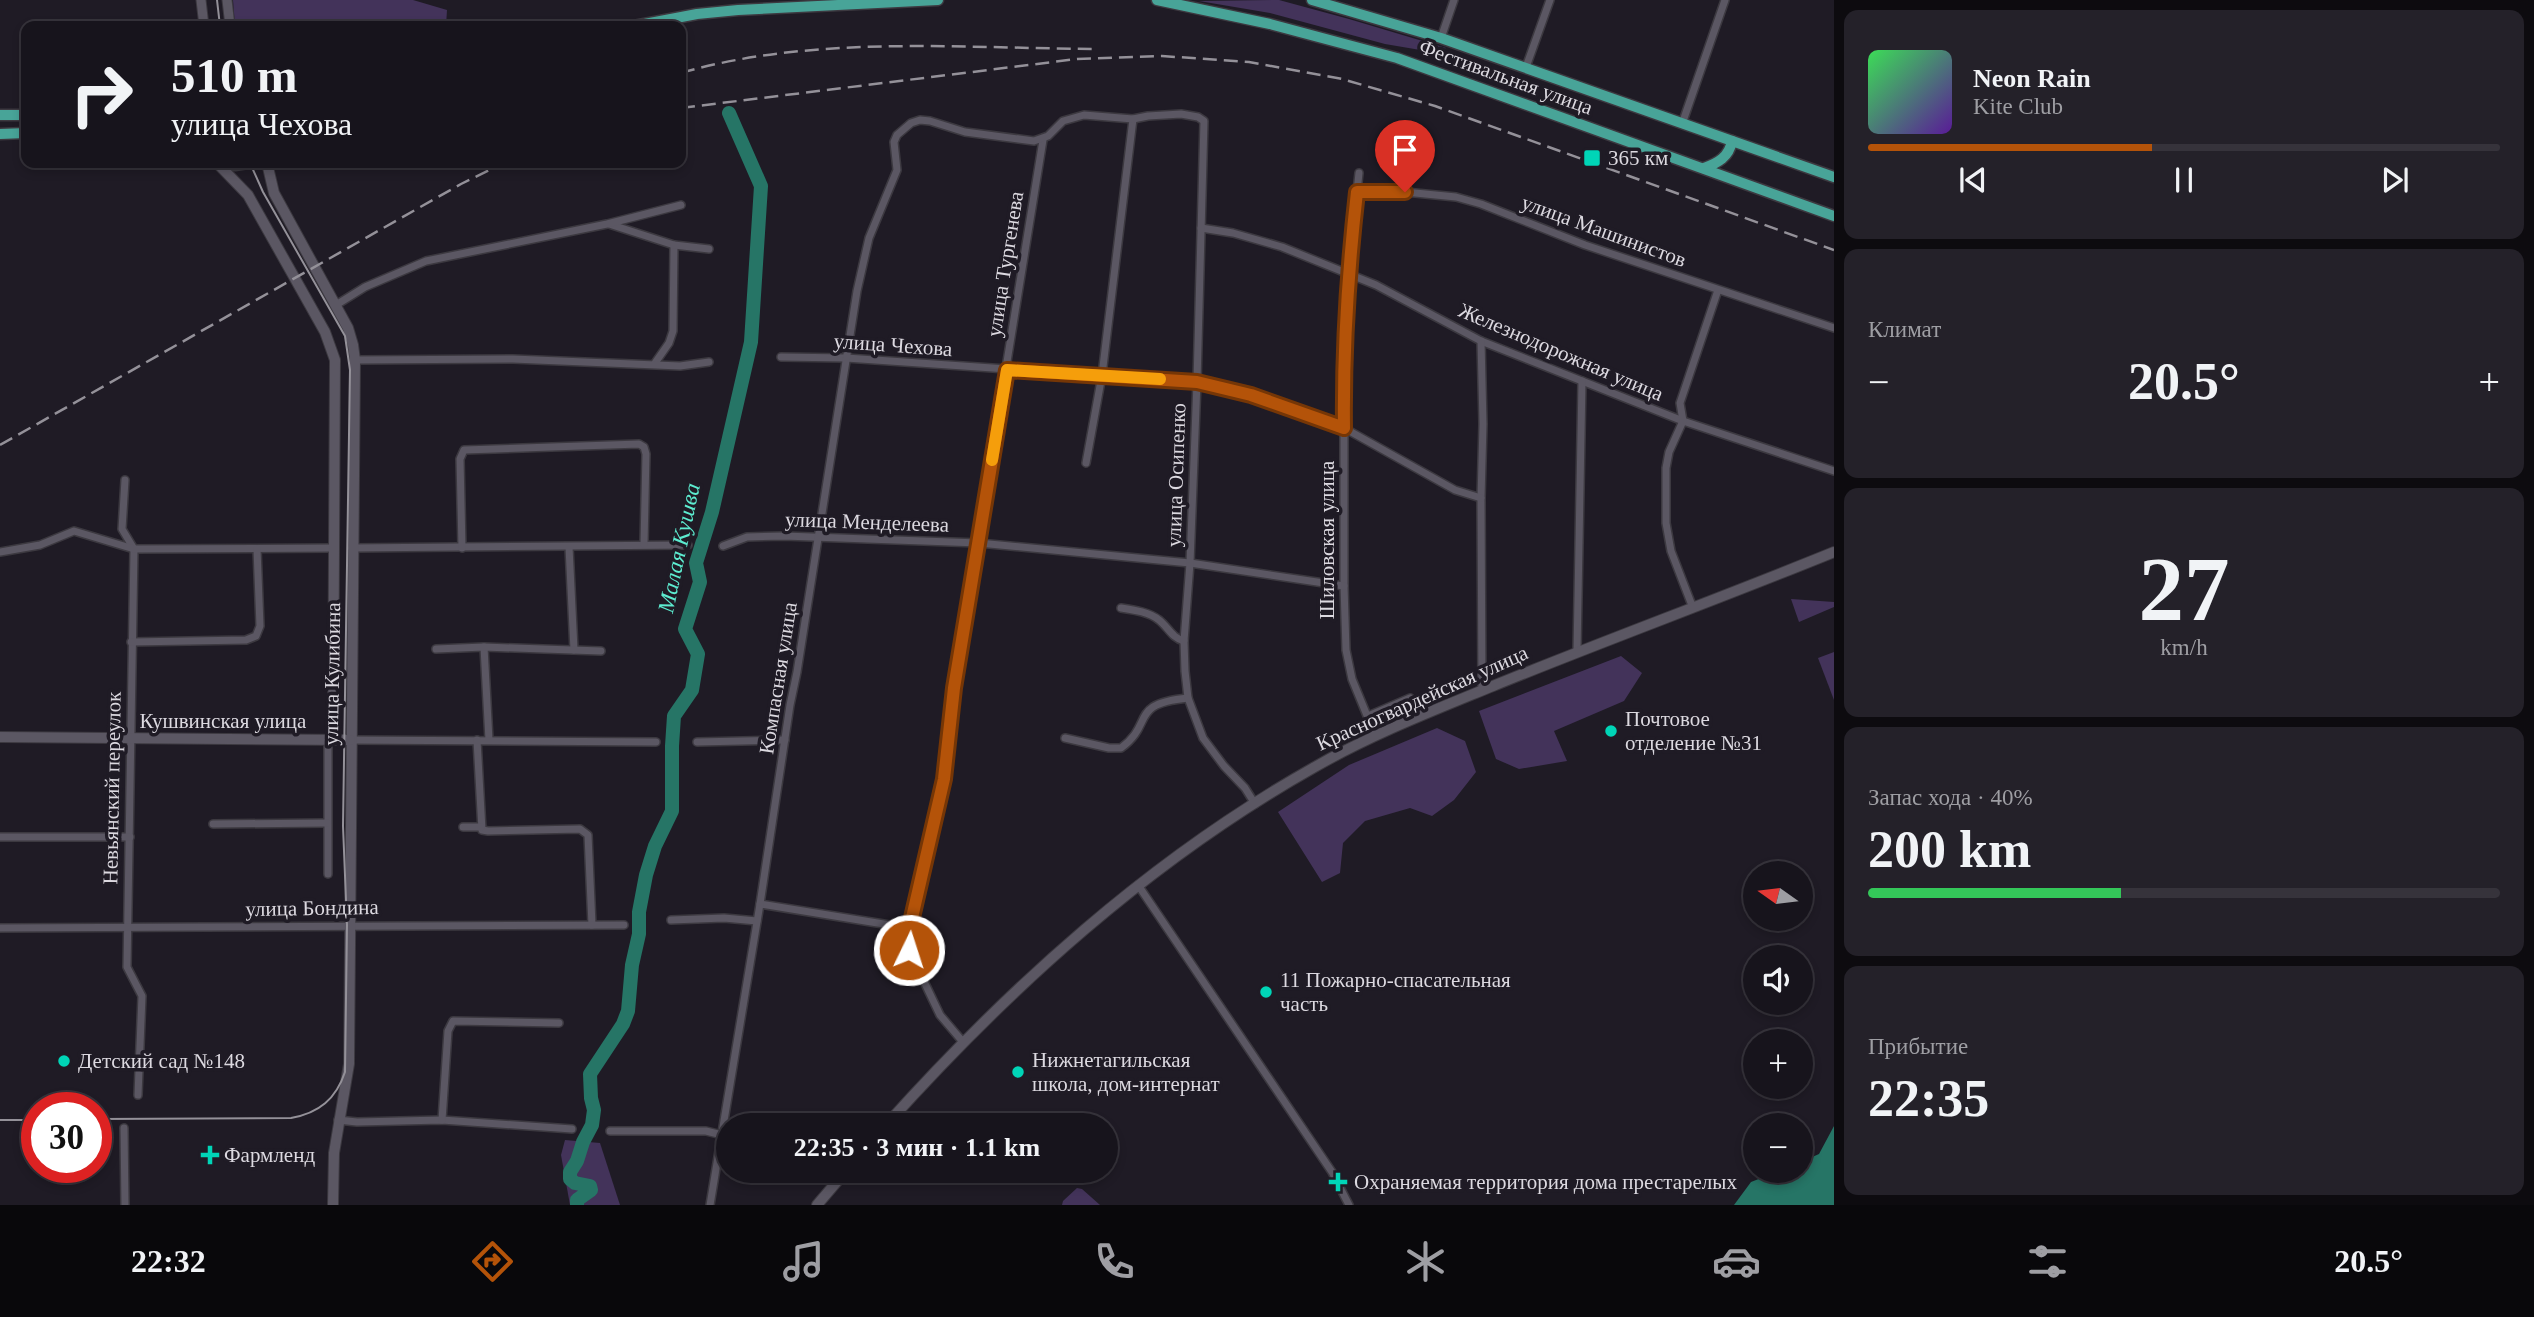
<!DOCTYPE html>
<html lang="ru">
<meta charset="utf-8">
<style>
:root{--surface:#17141c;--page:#242129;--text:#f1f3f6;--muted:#9e9ea3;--line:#36333b;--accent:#b45309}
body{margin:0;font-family:"Times New Roman",serif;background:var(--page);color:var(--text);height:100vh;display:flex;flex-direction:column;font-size:26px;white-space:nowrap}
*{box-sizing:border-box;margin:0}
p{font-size:23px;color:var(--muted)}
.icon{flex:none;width:38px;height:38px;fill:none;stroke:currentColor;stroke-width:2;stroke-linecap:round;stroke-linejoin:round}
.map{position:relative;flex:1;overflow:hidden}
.sheet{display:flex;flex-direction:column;gap:10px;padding:10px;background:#0d0b0f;width:700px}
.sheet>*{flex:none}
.hud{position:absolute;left:21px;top:21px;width:665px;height:147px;border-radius:14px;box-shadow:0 4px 10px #0003,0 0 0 2px var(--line);background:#17141c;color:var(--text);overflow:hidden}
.needle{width:46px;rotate:284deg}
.fabs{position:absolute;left:1743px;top:861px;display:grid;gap:14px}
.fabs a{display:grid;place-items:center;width:70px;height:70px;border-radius:50%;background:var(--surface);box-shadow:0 4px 10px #0003,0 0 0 2px var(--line);font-size:35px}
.speed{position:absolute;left:21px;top:1092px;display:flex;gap:14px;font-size:35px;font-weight:700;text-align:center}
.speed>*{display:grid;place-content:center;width:91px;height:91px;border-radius:50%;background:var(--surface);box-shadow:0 4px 10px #0003,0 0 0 2px var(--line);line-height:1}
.speed .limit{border:10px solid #d22;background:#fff;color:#111}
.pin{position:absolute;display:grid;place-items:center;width:60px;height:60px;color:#fff;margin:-72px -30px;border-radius:50% 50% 50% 0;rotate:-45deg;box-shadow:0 0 7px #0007}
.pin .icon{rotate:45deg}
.me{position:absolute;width:77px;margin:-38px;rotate:4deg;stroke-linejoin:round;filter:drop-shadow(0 0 5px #0008)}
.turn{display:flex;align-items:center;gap:24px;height:147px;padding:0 35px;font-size:32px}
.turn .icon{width:91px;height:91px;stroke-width:2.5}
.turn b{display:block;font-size:49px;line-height:60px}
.big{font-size:52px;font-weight:800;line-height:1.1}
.sheet .tile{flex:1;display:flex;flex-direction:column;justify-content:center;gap:10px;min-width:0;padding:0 24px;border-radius:14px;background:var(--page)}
.sheet .dial{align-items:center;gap:0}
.dial b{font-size:91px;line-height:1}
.song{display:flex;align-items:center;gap:21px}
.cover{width:84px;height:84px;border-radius:10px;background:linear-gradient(135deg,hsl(130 70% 55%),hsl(270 70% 35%))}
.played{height:7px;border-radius:4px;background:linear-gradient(90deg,var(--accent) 45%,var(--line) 45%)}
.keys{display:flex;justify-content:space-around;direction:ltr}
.heat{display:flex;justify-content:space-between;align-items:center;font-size:38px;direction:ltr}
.charge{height:10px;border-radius:5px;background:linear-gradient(90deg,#34c759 40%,var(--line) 0)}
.trip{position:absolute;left:716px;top:1113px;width:402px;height:70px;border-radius:35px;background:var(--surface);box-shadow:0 4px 10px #0003,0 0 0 2px var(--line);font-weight:800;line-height:70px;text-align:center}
.tabs{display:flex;height:112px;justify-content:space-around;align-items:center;background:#09080b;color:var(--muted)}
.tabs .icon{width:49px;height:49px}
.tabs .current{color:var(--accent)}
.tabs b{font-size:32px;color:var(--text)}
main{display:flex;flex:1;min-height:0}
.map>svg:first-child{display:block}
</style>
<main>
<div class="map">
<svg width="1834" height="1205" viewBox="0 0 1834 1205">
<rect width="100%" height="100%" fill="#1f1b25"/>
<g fill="#43335a">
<polygon points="233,0 413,0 447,10 446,26 235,26"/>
<polygon points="1279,0 1349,19 1446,48 1438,53 1385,44 1270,13 1199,1"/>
<polygon points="1791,599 1834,602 1834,607 1799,622"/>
<polygon points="1834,652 1834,700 1818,658"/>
<polygon points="1621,656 1642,673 1624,701 1554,731 1567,761 1519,769 1496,759 1479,711"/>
<polygon points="1437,728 1465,741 1476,772 1454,800 1432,816 1410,808 1365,821 1343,843 1340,873 1322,882 1278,812 1349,765"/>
<polygon points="565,1140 600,1143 620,1205 570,1205 561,1155"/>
<polygon points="1077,1188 1082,1189 1100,1205 1062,1205 1063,1201"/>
</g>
<polygon fill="#267566" points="1834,1126 1834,1205 1734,1205 1751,1182 1779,1171 1801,1171 1801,1162 1819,1154"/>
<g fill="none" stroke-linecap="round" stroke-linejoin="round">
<polyline stroke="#267566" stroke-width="14" points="577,1205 577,1200 591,1190 590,1186 575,1183 570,1179 570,1172 577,1161 583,1142 592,1125 594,1110 591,1098 590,1074 623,1024 628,1011 632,965 639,934 639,912 646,875 655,846 672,811 672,746 674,716 692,690 698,654 685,629 700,582 696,563 712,512 751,342 761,186 729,113"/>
<defs>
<g id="minor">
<polyline points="1441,38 1454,0"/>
<polyline points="1526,67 1550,0"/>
<polyline points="1682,124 1725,0"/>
<polyline points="1359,173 1348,274 1344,359 1344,586 1346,650 1352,679 1375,735"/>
<polyline points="1357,192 1405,192 1456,197 1481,204 1585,245 1834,328"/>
<polyline points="609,224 674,245 673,331 669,343 655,363"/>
<polyline points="1201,228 1233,233 1282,247 1376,285 1481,341 1683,421 1834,471"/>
<polyline points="674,245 709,249"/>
<polyline points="336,305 365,287 426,261 607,224 681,205"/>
<polyline points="1481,341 1483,424 1481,498 1482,691"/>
<polyline points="781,357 846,358 1197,382 1251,395 1344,428 1455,490 1481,498"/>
<polyline points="355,360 513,359 680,366 709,362"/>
<polyline points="1086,463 1102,375 1133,119"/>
<polyline points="125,480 122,529 134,549 127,967 142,996 138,1095"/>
<polyline points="723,546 747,537 784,536 979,543 1190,563 1344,586"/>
<polyline points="569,547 574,650"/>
<polyline points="352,548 688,545"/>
<polyline points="462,548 460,459 464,450 639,444 644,447 646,454 644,544"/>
<polyline points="0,552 40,545 74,531 134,549 334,548"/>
<path d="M1121 608C1134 610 1149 612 1159 620 1168 627 1172 638 1184 641"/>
<polyline points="1693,608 1671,551 1666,523 1666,468 1669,452 1683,421 1680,403 1718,290"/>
<polyline points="131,642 246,640 256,636 260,626 257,549"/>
<polyline points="484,647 489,740"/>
<polyline points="436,649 484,647 601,651"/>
<polyline points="1577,652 1582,381"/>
<polyline points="1368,716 1410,698"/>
<path d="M1065 738 1109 748H1121C1155 723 1128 704 1188 698"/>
<polyline points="328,740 328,874"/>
<polyline points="350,740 656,742"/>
<polyline points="477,740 482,830 488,831 580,829 588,835 592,925"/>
<polyline points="697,742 785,740"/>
<polyline points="213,824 327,823"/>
<polyline points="463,827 481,827"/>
<polyline points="0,837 130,837"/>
<polyline points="1138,885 1332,1172 1349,1205"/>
<polyline points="760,904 896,926 908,935"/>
<polyline points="671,920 724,918 757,921"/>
<polyline points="0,928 624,925"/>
<polyline points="963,1042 940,1015 909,950 908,935 944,779 954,688 1043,140"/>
<polyline points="338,1120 357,1122 442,1120 572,1129"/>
<polyline points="442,1120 448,1031 453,1021 559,1023"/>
<polyline points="124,1128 125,1205"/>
<polyline points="610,1131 706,1131 722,1135"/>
<polyline points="710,1205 760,904 790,705 797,672 857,291 869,238 897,170 894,142 897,135 911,123 920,120 930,121 965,132 1034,141 1048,136 1063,121 1084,115 1133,119 1148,116 1181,114 1198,117 1204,121 1197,382 1190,563 1184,641 1185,671 1188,698 1203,738 1224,766 1245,788 1255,804"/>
</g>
<g id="tertiary">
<polyline points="201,0 204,26"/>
<polyline points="227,0 230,26"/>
</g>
<g id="secondary">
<polyline points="217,163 248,195 325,332 335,360 333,740"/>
<polyline points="267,163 274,193 348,328 353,345 355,360 349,1064 334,1153 333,1205"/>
<polyline points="0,737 350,740"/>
<path d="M886 1125C1010 987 1150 860 1313 768 1370 735 1432 711 1493 686 1606 640 1721 598 1834 552"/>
<polyline points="817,1205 846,1171"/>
</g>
<g id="primary">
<polyline points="1157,0 1270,24 1397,58 1834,216"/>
<polyline points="1312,0 1441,38 1834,177"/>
<polyline points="634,26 697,14 738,10 938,0"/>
<polyline points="0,115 26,115"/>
<polyline points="0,134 26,133"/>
<polyline points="219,163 235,165 248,163"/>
<path d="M1704 168C1718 163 1729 157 1732 141"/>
</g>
</defs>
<use href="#minor" stroke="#3c3940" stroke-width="10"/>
<use href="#tertiary" stroke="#3c3940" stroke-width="11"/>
<use href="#secondary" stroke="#3c3940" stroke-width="12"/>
<use href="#primary" stroke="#3c3940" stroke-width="13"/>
<use href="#minor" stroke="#5b5763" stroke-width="7"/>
<use href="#tertiary" stroke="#5b5763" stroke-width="9"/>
<use href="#secondary" stroke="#5b5763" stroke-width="10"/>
<use href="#primary" stroke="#48a498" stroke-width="10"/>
<g stroke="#949199" stroke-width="2">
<polyline points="217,0 220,26"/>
<path d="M96 1119 291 1118C319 1113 336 1099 345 1072L347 925 343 826 350 370 345 336 263 192 250 163"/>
<polyline points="0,1120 37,1120"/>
</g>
<g stroke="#949199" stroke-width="2.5" stroke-dasharray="14 7" stroke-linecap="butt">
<path d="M681 73C812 35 958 48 1093 49"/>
<polyline points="681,108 1077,59 1162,56 1249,62 1342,79 1435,106 1834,250"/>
<polyline points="0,445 461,184 504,163"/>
</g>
</g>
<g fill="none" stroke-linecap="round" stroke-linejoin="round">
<defs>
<path id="route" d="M909 950 908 935 944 779 954 688 1007 370 1197 382 1251 395 1344 428C1343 349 1348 271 1357 192H1405"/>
</defs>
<use href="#route" stroke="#753606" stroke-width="18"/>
<use href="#route" stroke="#b45309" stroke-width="12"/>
<polyline stroke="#f59e0b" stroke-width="12" points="992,460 1007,370 1160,379"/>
</g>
<g fill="#00d5b7" stroke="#1f1b25" stroke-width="2.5">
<rect x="1583" y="149" width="18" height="18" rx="3.5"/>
<circle cx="1611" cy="731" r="7"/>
<circle cx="1266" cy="992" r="7"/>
<circle cx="64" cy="1061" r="7"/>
<circle cx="1018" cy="1072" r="7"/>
<path d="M206.5 1144.5h7v7h7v7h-7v7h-7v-7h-7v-7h7z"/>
<path d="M1334.5 1171.5h7v7h7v7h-7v7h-7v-7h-7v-7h7z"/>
</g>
<g text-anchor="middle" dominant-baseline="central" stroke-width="7" stroke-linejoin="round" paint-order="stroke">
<g font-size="21" fill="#dcd9e0" stroke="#1f1b25">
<text transform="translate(1506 77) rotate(20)">Фестивальная улица</text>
<text transform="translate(1604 231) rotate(20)">улица Машинистов</text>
<text transform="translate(1005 264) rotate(-81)">улица Тургенева</text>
<text transform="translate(893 345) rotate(4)">улица Чехова</text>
<text transform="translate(1561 352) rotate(23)">Железнодорожная улица</text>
<text transform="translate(1176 475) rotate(-88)">улица Осипенко</text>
<text transform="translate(867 522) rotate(2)">улица Менделеева</text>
<text transform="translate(1327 540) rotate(-90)">Шиловская улица</text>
<text transform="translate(332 674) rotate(-89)">улица Кулибина</text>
<text transform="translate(778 678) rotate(-81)">Компасная улица</text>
<text transform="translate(1422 698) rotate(-24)">Красногвардейская улица</text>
<text x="223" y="721">Кушвинская улица</text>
<text transform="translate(112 788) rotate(-89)">Невьянский переулок</text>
<text transform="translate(312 908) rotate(-1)">улица Бондина</text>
</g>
<g font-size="21" fill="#dcd9e0" stroke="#1f1b25" text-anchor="start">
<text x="1608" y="158">365 км</text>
<text x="1625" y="719">Почтовое<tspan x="1625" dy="24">отделение №31</tspan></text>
<text x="1280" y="980">11 Пожарно-спасательная<tspan x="1280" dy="24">часть</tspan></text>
<text x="1032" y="1060">Нижнетагильская<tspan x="1032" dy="24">школа, дом-интернат</tspan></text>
<text x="78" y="1061">Детский сад №148</text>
<text x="224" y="1155">Фармленд</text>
<text x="1354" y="1182">Охраняемая территория дома престарелых</text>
</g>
<g font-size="23" font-style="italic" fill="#5decd0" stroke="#1f1b25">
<text transform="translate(679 548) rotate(-78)">Малая Кушва</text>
</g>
</g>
</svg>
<div class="fabs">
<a><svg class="needle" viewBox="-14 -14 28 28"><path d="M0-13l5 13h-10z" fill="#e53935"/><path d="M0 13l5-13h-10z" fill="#9e9ea3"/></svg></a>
<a><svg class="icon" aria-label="sound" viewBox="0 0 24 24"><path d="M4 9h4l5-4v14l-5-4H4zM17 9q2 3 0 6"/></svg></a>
<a>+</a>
<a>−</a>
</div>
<div class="speed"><div class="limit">30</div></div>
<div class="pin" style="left:1405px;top:192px;background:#d93025"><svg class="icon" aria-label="arrive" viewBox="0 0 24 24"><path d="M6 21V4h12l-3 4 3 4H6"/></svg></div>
<svg class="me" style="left:909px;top:950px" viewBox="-20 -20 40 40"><circle r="17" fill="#b45309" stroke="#fff" stroke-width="3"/><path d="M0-11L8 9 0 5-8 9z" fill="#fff"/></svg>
<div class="trip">22:35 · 3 мин · 1.1 km</div>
<div class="hud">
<div class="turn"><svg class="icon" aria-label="right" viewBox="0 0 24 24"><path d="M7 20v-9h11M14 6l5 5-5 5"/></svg><div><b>510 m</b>улица Чехова</div></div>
</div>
</div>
<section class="sheet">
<div class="tile">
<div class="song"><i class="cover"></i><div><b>Neon Rain</b><p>Kite Club</p></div></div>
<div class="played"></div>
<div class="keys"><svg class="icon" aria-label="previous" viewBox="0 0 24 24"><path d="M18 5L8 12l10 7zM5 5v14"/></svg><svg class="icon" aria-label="pause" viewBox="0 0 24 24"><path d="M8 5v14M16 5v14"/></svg><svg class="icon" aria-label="next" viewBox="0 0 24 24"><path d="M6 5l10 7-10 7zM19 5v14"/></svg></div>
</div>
<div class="tile"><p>Климат</p>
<div class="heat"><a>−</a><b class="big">20.5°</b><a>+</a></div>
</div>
<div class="tile dial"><b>27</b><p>km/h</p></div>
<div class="tile"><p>Запас хода · 40%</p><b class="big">200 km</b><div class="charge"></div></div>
<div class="tile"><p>Прибытие</p><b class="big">22:35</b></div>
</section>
</main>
<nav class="tabs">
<b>22:32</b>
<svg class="icon current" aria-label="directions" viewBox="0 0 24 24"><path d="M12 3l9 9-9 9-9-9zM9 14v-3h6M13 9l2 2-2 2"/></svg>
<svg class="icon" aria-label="music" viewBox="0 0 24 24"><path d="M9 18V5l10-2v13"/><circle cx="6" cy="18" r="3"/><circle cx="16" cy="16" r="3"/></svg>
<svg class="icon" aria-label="phone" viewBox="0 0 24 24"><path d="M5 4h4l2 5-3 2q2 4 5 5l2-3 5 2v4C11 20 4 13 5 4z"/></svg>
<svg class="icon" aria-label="climate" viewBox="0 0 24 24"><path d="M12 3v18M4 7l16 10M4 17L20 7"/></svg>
<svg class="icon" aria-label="car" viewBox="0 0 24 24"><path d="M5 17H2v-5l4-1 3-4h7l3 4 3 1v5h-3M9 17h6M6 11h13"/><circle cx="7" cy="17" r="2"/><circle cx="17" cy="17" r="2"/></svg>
<svg class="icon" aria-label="filters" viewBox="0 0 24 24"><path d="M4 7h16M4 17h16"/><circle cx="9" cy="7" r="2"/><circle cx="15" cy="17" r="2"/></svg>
<b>20.5°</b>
</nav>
